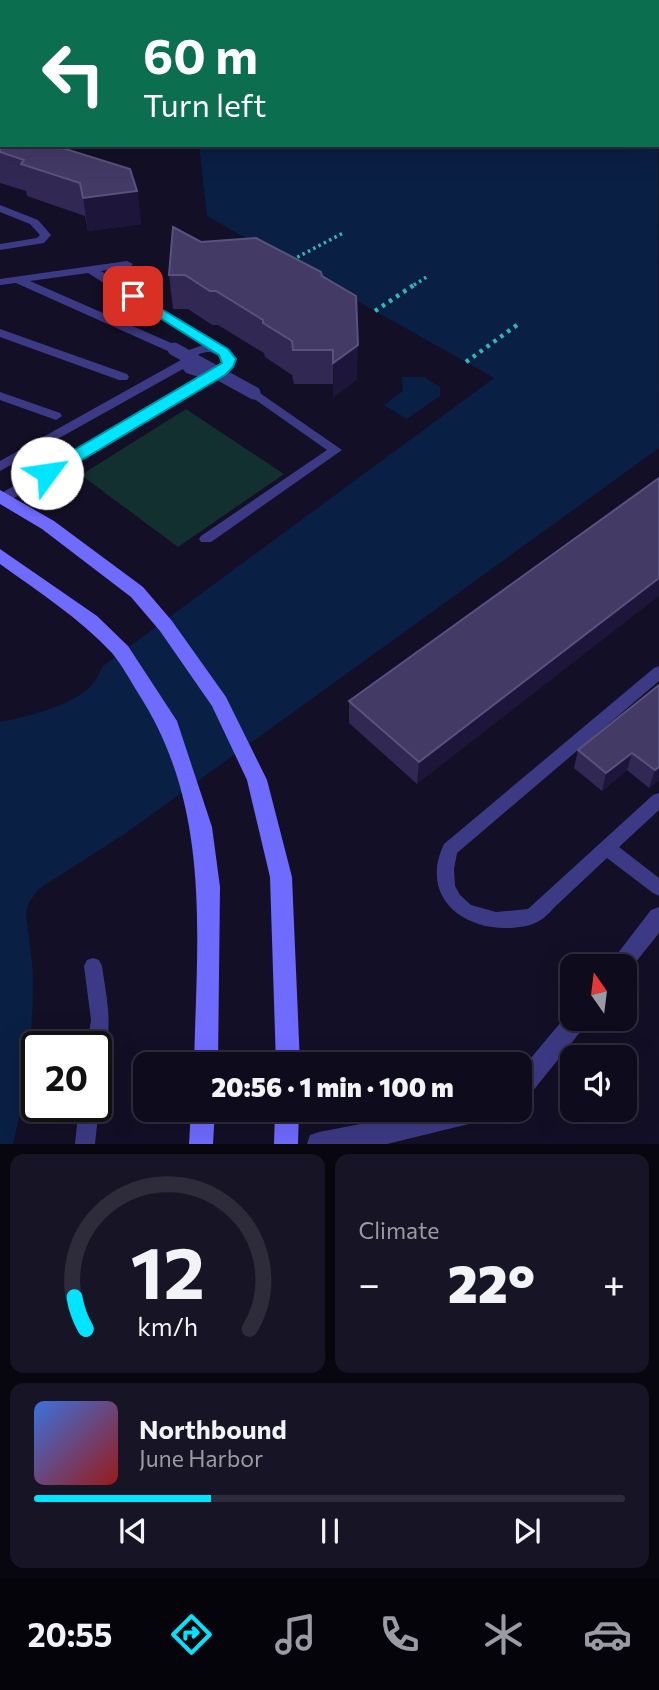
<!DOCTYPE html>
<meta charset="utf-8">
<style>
:root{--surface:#0e0b1c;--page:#171425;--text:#f1f3f6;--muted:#9b9ba3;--line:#2e2b3b;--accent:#00e5ff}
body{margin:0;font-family:Commissioner,sans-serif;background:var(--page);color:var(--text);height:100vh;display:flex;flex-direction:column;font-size:26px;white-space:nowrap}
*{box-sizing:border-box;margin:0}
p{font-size:23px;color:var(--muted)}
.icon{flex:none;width:38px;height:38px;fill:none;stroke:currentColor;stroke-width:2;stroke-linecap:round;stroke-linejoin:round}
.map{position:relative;height:1144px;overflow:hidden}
.side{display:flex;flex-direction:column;gap:10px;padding:10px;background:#08060f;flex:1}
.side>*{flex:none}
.hud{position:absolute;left:0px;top:0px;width:660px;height:147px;box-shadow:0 7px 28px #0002,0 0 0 2px var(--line);background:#0b6e4f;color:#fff;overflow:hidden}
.needle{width:46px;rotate:346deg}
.tools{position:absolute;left:560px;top:954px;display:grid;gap:14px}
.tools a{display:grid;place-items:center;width:77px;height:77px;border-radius:14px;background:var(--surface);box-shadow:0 7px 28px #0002,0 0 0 2px var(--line);font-size:35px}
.speed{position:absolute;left:21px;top:1031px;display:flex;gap:14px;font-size:35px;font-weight:700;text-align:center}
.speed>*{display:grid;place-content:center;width:91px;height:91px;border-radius:50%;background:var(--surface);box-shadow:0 7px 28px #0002,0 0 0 2px var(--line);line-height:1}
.speed .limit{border:4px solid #111;border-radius:10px;background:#fff;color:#111}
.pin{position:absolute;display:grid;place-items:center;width:60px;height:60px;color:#fff;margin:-30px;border-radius:14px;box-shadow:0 4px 10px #0006}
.me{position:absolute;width:77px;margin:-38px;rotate:59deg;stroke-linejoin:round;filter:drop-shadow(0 0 5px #0008)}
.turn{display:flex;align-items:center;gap:24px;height:147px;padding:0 28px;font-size:32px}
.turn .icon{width:91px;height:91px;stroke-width:2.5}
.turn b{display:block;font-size:49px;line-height:60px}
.big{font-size:52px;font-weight:800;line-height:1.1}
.side .card{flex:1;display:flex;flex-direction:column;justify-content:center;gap:10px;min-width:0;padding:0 24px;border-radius:14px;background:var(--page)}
.side .dial{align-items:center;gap:0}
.dial svg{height:182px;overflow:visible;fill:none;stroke:var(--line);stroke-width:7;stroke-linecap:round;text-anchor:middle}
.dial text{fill:var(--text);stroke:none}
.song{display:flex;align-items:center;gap:21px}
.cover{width:84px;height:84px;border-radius:10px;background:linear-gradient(135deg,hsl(220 70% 55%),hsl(0 70% 35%))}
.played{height:7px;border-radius:4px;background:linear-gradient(90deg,var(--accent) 30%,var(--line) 30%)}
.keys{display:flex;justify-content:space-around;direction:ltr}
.heat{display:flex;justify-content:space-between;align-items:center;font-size:38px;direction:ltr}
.side .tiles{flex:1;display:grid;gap:10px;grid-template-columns:1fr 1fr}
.card:last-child{grid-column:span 2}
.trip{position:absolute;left:133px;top:1052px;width:399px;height:70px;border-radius:14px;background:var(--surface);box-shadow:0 7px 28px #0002,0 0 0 2px var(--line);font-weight:800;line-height:70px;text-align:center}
.dock{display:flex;height:112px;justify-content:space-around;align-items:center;background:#06040b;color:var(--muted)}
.dock .icon{width:49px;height:49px}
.dock .active{color:var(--accent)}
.dock b{font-size:32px;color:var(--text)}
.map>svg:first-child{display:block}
</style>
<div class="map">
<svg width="659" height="1144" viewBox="0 0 659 1144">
<rect width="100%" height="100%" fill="#130f26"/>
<polygon fill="#12302f" points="186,409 284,474 178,547 81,475"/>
<g fill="#0a1f44">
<path d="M658 45 659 448 126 833 40 888 29 902 26 913C28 936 33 960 33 983 33 1036 26 1092 13 1144H0V722C29 716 64 708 88 689 94 684 99 674 103 666L494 378 207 216 199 145H658Z"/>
<polygon points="402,377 424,377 440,387 440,396 407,419 384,405 403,391"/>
</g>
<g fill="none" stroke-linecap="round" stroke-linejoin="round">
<g stroke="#2fb8b0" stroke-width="3.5" stroke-dasharray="2.5 3.5" stroke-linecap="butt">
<polyline points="292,260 345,232"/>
<polyline points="414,285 428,276"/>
</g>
<g stroke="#2fb8b0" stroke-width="4.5" stroke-dasharray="3.5 5" stroke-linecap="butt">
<polyline points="375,311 417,283"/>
<polyline points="466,362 517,325"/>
</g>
<g fill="#3d3a85" fill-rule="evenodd">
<polygon points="0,205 38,220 51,235 44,243 0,250 0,244 37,238 40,235 30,224 0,212"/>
<path d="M127 261 133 264 131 266 101 271 231 352 234 364 224 374 9 501H0V494L199 377 186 373 183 369 0 471V461L181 360 189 350 203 345 88 273 30 281 178 346V352H170L16 283 0 285V279ZM210 352 221 357 222 363 210 370 195 368 192 362C196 354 202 352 210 352Z"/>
<polygon points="0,329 127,374 129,377 127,380 119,380 0,337"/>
<polygon points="254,389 342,450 211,542 201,542 199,539 201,536 327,450 250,396 248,393 250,390"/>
<polygon points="0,392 60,413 62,416 56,420 0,400"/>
<path d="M659 666V681L457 853 454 869 455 886 460 895 471 905 496 912 528 909 653 795 659 793V810L619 847 659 878V896L653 893 607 858C591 873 575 888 559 903 553 908 547 917 539 921 531 926 517 928 508 928 459 929 420 894 444 844L654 668Z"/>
<path d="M93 958 99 960 102 966C106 995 114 1027 103 1055L96 1058V1046H87L91 1020 84 966 87 960Z"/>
<polygon points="96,1101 99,1106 95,1144 75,1144 79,1106 96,1106"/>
</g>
<g fill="#3d3a85" fill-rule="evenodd">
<polygon points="659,907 659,933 627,973 625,974 625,966 608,966 651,910"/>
<polygon points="572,1009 572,1018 588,1018 585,1026 528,1097 520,1101 520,1071"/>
<polygon points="433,1110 489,1110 485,1118 477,1122 387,1144 307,1144 310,1135 319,1132"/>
</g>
<g fill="#6f6bff" fill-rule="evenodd">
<polygon points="0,490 54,521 143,587 172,621 226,697 267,780 292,877 300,1064 276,1064 270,877 247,780 212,706 160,631 131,597 42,529 0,504"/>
<path d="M0 549 97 616 128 646 177 721 212 827 220 887 218 1064H194C197 935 212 807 138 693 130 680 122 665 112 653 79 618 39 592 0 564Z"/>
<polygon points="191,1110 215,1110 213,1144 189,1144"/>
<polygon points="275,1110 299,1110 298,1144 274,1144"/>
</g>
<polyline stroke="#3d3a85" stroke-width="13" points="174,349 254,393"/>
</g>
<g fill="#312854">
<polygon points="475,0 657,0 656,2 475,2"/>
<polygon points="0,95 2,145 61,145 61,148 137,191 141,224 88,231 85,216 27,196 26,191 0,183"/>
<polygon points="201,242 322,276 357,379 333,397 333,384 294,384 292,375 265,357 264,353 218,325 212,325 188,309 173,309 169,275"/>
<polygon points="659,478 417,784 349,723 349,701"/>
<polygon points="659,685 659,780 649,788 627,770 602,791 574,768 578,750"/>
</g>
<g fill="#1d163a">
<polygon points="0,6 2,10 2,44 0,45"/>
<polygon points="137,191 141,224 88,231 83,198"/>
<polygon points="358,345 357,379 333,397 333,363"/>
<polygon points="659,578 659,596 417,784 419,762"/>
<polygon points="632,753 627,770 602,791 606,773"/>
<polygon points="659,767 659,780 649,788 655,770"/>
</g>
<g fill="#433a66" stroke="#5a527e" stroke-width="2">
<polygon points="0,95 2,96 2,121 0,123"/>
<polygon points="0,125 2,126 2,145 60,145 59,147 130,169 137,191 83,198 80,183 21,164 24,160 0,152"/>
<polygon points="173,227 201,242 256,238 321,272 322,276 356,296 358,345 333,363 333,350 293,350 292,341 263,323 263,320 216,291 210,291 185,275 169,275"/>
<polygon points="659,478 659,578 419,762 349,701"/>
<polygon points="659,685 659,767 655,770 632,753 606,773 578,750"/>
</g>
<polygon fill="#00e5ff" stroke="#0095a6" stroke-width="2" points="133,292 228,349 236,359 233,367 225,375 53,477 42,477 40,473 42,469 222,363 219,355 128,298 128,293"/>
</svg>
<div class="tools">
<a><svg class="needle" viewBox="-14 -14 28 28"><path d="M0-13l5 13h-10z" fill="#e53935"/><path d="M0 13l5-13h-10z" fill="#9b9ba3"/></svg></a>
<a><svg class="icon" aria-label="sound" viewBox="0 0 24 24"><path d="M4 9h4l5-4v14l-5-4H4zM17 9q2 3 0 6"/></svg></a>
</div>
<div class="speed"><div class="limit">20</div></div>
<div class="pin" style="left:133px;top:296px;background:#d93025"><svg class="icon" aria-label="arrive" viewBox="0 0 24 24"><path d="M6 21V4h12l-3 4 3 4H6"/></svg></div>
<svg class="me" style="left:47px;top:473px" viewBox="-20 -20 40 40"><circle r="19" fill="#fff"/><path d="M0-13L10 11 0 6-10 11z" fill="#00e5ff"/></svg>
<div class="trip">20:56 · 1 min · 100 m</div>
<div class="hud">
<div class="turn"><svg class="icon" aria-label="left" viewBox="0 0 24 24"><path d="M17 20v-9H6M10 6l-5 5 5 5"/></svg><div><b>60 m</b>Turn left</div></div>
</div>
</div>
<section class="side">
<div class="tiles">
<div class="card dial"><svg viewBox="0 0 100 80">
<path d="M14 69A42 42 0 1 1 86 69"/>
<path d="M14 69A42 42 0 0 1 9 55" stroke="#00e5ff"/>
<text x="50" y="56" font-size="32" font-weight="700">12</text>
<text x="50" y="72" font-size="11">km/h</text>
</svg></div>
<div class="card"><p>Climate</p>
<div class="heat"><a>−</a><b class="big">22°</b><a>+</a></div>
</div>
<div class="card">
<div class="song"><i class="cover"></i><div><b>Northbound</b><p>June Harbor</p></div></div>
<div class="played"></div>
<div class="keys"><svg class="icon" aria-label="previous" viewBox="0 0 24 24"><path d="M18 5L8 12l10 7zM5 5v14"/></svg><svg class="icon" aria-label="pause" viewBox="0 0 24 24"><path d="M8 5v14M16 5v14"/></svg><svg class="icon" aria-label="next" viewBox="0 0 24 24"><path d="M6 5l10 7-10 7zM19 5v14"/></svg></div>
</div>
</div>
</section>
<nav class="dock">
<b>20:55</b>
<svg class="icon active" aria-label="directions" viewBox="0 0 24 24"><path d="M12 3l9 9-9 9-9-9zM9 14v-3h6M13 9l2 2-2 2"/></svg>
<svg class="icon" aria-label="music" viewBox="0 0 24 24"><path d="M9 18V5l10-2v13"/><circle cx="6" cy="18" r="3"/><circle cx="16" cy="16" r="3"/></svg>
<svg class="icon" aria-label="phone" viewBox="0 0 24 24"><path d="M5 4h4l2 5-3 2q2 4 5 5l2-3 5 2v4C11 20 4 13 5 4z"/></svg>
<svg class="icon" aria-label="climate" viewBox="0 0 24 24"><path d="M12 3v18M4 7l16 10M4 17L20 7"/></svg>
<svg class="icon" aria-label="car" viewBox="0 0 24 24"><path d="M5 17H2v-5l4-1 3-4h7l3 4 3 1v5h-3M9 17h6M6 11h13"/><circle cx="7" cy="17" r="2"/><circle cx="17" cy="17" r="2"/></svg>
</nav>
